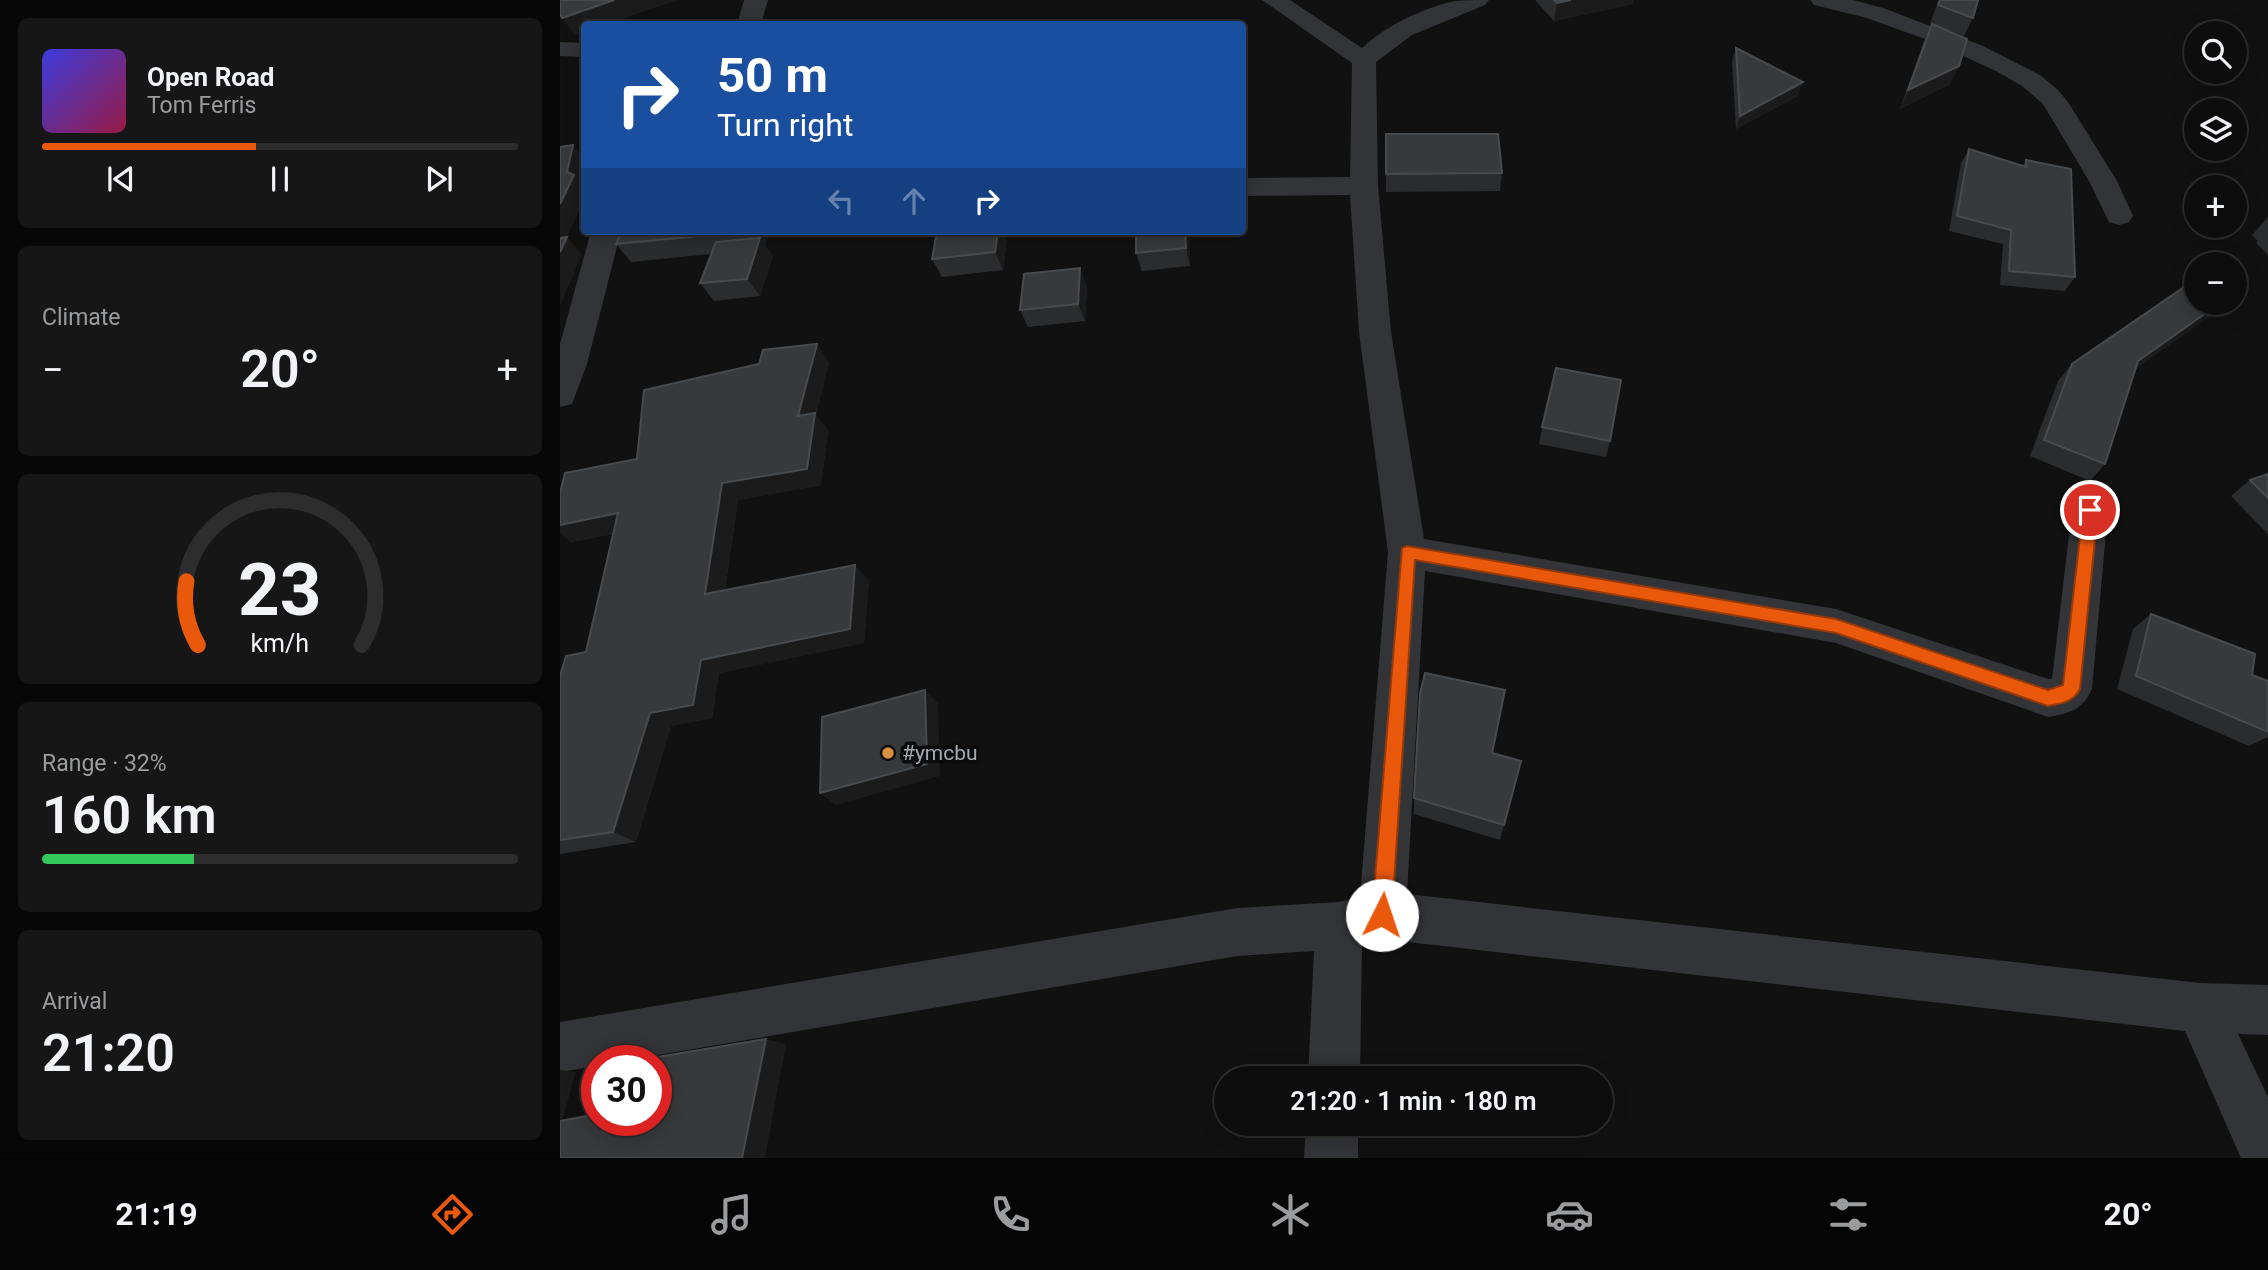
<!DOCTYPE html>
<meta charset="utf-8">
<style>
:root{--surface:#0d0d0e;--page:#161617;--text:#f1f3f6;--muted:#9a9c9e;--line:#2d2d2e;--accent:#ea580c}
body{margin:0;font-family:Roboto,sans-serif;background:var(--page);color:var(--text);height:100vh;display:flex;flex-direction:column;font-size:26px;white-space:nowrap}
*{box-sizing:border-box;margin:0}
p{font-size:23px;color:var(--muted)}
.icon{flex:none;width:38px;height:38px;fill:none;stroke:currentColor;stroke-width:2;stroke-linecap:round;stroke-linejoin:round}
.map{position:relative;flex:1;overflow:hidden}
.panel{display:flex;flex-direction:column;gap:18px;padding:18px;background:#070708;width:560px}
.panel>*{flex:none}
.hud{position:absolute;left:21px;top:21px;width:665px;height:214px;border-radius:7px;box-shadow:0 4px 18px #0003,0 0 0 2px var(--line);background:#1a4fa0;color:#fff;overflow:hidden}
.tools{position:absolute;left:1624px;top:21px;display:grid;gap:14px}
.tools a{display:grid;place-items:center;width:63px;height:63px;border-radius:50%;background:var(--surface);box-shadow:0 4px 18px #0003,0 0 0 2px var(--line);font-size:35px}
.speed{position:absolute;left:21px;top:1045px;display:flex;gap:14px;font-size:35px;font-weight:700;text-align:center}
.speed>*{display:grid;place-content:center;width:91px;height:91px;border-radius:50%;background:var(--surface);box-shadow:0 4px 18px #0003,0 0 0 2px var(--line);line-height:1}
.speed .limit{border:10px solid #d22;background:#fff;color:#111}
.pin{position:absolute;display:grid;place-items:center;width:60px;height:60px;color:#fff;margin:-30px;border:4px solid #fff;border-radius:50%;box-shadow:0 2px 7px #0007}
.me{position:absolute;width:77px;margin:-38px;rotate:4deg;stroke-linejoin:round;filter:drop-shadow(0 0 5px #0008)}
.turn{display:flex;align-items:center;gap:24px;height:147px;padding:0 21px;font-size:32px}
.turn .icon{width:91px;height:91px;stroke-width:2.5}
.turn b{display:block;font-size:49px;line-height:60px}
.lanes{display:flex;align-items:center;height:66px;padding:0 21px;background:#0003;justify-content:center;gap:35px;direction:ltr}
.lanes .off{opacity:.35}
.big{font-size:52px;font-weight:600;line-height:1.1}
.panel .tile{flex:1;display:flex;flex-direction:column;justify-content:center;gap:10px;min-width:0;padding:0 24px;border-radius:10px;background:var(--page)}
.panel .dial{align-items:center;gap:0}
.dial svg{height:182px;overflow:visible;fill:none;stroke:var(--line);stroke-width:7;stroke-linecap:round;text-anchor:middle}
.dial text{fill:var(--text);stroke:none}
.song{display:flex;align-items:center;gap:21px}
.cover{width:84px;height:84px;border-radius:10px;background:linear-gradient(135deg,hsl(240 70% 55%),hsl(340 70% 35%))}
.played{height:7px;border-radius:4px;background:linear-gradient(90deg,var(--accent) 45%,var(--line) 45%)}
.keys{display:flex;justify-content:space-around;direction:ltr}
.heat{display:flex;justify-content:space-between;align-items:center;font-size:38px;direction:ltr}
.charge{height:10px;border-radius:5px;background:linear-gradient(90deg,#34c759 32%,var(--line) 0)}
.trip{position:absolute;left:654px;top:1066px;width:399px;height:70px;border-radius:35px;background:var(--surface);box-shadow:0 4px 18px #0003,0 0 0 2px var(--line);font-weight:600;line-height:70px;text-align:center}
.menu{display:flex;height:112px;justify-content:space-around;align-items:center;background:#050506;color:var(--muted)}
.menu .icon{width:49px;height:49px}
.menu .selected{color:var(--accent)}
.menu b{font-size:32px;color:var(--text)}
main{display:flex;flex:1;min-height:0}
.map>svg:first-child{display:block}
</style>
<main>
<section class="panel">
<div class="tile">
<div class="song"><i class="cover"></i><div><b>Open Road</b><p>Tom Ferris</p></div></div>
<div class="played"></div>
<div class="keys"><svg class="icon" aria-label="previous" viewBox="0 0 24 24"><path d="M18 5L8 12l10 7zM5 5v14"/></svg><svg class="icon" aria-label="pause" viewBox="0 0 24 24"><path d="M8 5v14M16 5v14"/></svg><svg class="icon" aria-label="next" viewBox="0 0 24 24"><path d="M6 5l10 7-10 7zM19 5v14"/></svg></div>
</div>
<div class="tile"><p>Climate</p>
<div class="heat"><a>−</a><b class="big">20°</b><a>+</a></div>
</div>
<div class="tile dial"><svg viewBox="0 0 100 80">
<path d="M14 69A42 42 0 1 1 86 69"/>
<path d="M14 69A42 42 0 0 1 9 41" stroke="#ea580c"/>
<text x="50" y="56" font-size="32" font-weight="700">23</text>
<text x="50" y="72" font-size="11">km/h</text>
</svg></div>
<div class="tile"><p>Range · 32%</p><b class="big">160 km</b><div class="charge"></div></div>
<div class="tile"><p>Arrival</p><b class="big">21:20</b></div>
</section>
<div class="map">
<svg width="1708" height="1158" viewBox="0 0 1708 1158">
<rect width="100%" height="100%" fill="#111112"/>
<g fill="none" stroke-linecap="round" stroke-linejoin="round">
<g fill="#333437" fill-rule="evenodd">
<polygon points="184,0 208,0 201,24 177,24"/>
<path d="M702 0H730L802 48C827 25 863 8 895 1 905 0 918 0 929 0L925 5 852 35 816 62 818 186 831 332 864 539 1276 609 1488 679H1492L1512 510 1517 500 1530 495 1543 500 1548 510 1532 689C1523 709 1509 714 1488 717L1276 643 865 571 847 894 1640 983 1708 985V1035L1678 1034 1708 1097V1158H1681L1625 1031 822 939 802 944 800 1078H748L754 951 677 956 69 1060H37V1066L0 1072V1022L677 908 779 902 800 897 828 552 799 332 790 195 682 196V178L790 177 792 63Z"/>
<polygon points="1250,0 1293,0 1323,8 1423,46 1480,75 1498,90 1508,102 1557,181 1573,216 1569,222 1559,225 1549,222 1529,181 1483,104 1462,86 1436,71 1373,42 1307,18 1254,5"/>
<polygon points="0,42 24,43 24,57 0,56"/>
<polygon points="31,231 61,231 27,364 12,404 0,407 0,344"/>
<polygon points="746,1124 798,1124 798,1158 744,1158"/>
</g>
</g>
<g fill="#2a2c2d">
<polygon points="975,0 1073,0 1073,4 994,21"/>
<polygon points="1379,0 1418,0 1413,18 1404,36 1375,25 1390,84 1340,109 1364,41 1372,24 1370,23"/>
<polygon points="1176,48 1238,96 1176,129 1172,62"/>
<polygon points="1409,149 1463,166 1466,160 1515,277 1505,291 1440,285 1443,244 1389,231 1401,163"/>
<polygon points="942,173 940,191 826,192 826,174"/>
<polygon points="1708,217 1708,255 1696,243 1698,241 1692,235"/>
<polygon points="62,231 210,231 205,246 213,256 200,296 154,301 140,283 151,254 71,262 56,244"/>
<polygon points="377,231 448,231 443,270 382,277 372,259"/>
<polygon points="576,231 629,231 630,266 582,271 576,253"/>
<polygon points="527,286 525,321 468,327 460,310"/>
<polygon points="1636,303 1662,303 1649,317 1575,369 1545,464 1530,481 1470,456 1498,381 1512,364"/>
<polygon points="269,362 256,415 268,430 261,485 178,500 165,590 309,580 304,643 159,673 152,718 111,726 76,842 0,854 0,676 26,652 53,534 11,542 0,533 0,493 77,459"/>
<polygon points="982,427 1050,441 1046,457 979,444"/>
<polygon points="1708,474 1708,534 1671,496 1690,480"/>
<polygon points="1591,614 1692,675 1708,681 1708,737 1689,746 1557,689 1573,629"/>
<polygon points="961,761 940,840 854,814 854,798"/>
</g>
<g fill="#1b1b1c">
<polygon points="54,0 118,0 47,24 24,24 24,32 15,35 2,18"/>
<polygon points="1011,0 1073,0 1073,4 994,21 997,3"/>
<polygon points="1399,66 1390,84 1340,109 1348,90"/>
<polygon points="1243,82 1238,96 1176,129 1180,116"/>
<polygon points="13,145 24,160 24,172 22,185 24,188 24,200 7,237 22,254 0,306 0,204"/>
<polygon points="192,231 210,231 205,246 213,256 200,296 187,279 199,242"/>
<polygon points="438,231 448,231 443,270 435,252"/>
<polygon points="625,231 629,231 630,266 626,248"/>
<polygon points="520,268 527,286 525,321 518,304"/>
<polygon points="1660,303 1662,303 1649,317 1563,378 1578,361"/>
<polygon points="257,344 269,362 256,415 268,430 261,485 178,500 162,609 145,594 162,483 238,416"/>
<polygon points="58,513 77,529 11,542 0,533 0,525"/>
<polygon points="295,565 309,580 304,643 159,673 152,718 111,726 76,842 53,832 90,713 141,660"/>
<polygon points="365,690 378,703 380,776 276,805 260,793"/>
<polygon points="206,1039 226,1044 205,1158 182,1158"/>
<polygon points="0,1070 16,1072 0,1128"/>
</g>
<g fill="#37393b" stroke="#484b4e" stroke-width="2">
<polygon points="0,0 54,0 2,18 0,14"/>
<polygon points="994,0 1011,0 997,3"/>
<polygon points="1380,0 1418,0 1413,18 1378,5"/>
<polygon points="1372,24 1407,39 1399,66 1348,90"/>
<polygon points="1176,48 1243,82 1180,116"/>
<polygon points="826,134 938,134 942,173 826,174"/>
<polygon points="13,145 7,172 14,175 0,204 0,147"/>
<polygon points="1409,149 1466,167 1466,160 1511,169 1515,277 1449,271 1451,230 1397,216"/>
<polygon points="62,231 192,231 56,244"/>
<polygon points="377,231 438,231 435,252 372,259"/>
<polygon points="576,231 625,231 626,248 576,253"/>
<polygon points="7,237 0,252 0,238"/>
<polygon points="200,238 187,279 140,283 156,242"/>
<polygon points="520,268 518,304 460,310 464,274"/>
<polygon points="1636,279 1636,303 1660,303 1578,361 1545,464 1484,440 1512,364"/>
<polygon points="257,344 238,416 255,413 247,469 162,483 145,594 295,565 290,629 141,660 133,705 90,713 53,832 0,840 0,676 6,656 26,652 58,513 0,525 0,493 5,473 77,459 84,390 199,364 203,350"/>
<polygon points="996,368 1061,380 1050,441 982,427"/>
<polygon points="1708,474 1708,498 1690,480"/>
<polygon points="1591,614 1695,654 1692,675 1708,681 1708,732 1576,676"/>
<polygon points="865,673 945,690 932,753 961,761 944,825 854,798 860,694"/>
<polygon points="365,690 367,764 260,793 262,717"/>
<polygon points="206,1039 182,1158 0,1158 0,1121 37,1114 37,1120 96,1120 96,1063 98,1057"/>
</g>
<path fill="#ea580c" stroke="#983908" stroke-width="2" d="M1530 504 1538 510 1520 689C1514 702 1500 704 1488 706L1276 633 855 560 832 915 829 921 822 924 815 921 812 915 842 548 847 546 1276 619 1488 690 1503 685 1523 510Z"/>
<circle fill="#da8f41" stroke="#0c0c0d" stroke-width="2.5" cx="328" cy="753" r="7"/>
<g text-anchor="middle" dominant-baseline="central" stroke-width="7" stroke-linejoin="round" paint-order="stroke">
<g font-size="21" fill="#a4aab1" stroke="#0c0c0d" text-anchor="start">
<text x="342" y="753">#ymcbu</text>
</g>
</g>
</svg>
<div class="tools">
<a><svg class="icon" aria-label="search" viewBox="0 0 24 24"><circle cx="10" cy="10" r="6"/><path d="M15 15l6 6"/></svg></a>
<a><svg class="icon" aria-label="layers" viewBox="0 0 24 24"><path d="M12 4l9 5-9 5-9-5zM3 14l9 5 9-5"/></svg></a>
<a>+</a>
<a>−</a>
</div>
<div class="speed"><div class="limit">30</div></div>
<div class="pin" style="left:1530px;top:510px;background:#d93025"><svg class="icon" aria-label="arrive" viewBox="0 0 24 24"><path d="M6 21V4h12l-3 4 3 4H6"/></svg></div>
<svg class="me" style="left:822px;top:915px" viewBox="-20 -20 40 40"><circle r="19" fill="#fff"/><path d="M0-13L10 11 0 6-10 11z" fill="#ea580c"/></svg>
<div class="trip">21:20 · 1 min · 180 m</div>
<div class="hud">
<div class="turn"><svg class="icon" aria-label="right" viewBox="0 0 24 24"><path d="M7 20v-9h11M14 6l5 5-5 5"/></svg><div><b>50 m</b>Turn right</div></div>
<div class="lanes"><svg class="icon off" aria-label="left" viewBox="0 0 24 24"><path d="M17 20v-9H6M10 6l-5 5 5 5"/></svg><svg class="icon off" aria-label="ahead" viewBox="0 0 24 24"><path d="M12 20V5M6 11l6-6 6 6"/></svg><svg class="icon" aria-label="right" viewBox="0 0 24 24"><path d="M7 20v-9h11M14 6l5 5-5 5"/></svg></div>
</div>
</div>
</main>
<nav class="menu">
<b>21:19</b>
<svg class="icon selected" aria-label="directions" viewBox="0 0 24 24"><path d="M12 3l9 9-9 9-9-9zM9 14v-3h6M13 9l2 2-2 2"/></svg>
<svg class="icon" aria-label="music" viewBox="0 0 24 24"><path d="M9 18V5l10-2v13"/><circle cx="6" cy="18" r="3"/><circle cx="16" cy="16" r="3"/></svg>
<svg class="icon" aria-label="phone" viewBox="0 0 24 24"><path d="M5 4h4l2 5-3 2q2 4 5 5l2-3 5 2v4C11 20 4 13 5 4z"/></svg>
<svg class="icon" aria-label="climate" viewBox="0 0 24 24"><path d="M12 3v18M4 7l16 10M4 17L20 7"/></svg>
<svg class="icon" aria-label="car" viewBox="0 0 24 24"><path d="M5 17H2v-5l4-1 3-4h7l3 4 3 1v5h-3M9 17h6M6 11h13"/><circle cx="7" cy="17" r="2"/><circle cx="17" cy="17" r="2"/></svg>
<svg class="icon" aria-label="filters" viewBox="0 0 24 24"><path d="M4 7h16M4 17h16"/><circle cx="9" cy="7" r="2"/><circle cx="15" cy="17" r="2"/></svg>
<b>20°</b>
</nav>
